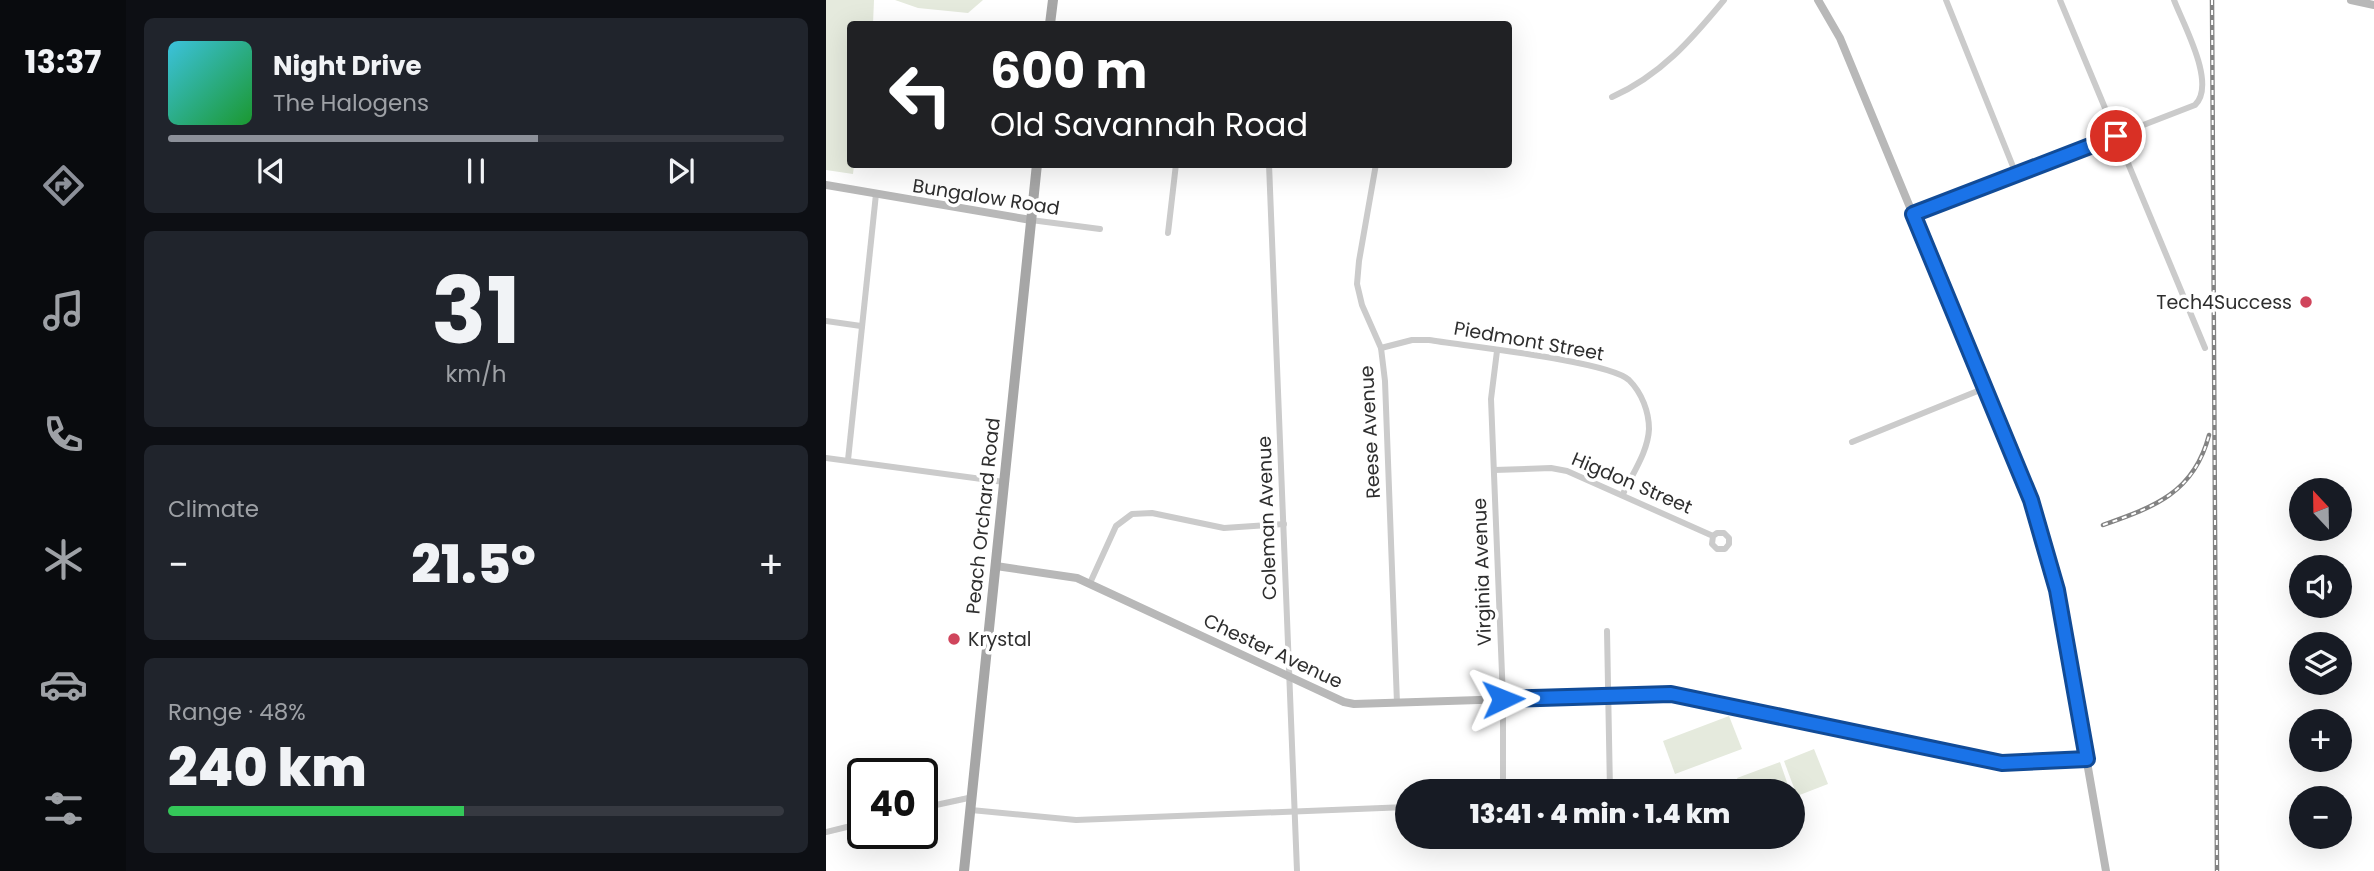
<!DOCTYPE html>
<meta charset="utf-8">
<style>
:root{--surface:#171b24;--page:#20242c;--text:#f1f3f6;--muted:#9ea1a6;--line:#363941;--accent:#8c9099}
body{margin:0;font-family:Poppins,sans-serif;background:var(--page);color:var(--text);height:100vh;display:flex;flex-direction:column;font-size:26px;white-space:nowrap}
*{box-sizing:border-box;margin:0}
p{font-size:23px;color:var(--muted)}
.icon{flex:none;width:38px;height:38px;fill:none;stroke:currentColor;stroke-width:2;stroke-linecap:round;stroke-linejoin:round}
.map{position:relative;flex:1;overflow:hidden}
.sheet{display:flex;flex-direction:column;gap:18px;padding:18px;background:#0d0f14;width:700px}
.sheet>*{flex:none}
.banner{position:absolute;left:21px;top:21px;width:665px;height:147px;border-radius:7px;box-shadow:0 7px 28px #0002;background:#202124;color:#fff;overflow:hidden}
.needle{width:46px;rotate:338deg}
.tools{position:absolute;left:1463px;top:478px;display:grid;gap:14px}
.tools a{display:grid;place-items:center;width:63px;height:63px;border-radius:50%;background:var(--surface);box-shadow:0 7px 28px #0002;font-size:35px}
.speed{position:absolute;left:21px;top:758px;display:flex;gap:14px;font-size:35px;font-weight:700;text-align:center}
.speed>*{display:grid;place-content:center;width:91px;height:91px;border-radius:50%;background:var(--surface);box-shadow:0 7px 28px #0002;line-height:1}
.speed .limit{border:4px solid #111;border-radius:10px;background:#fff;color:#111}
.pin{position:absolute;display:grid;place-items:center;width:60px;height:60px;color:#fff;margin:-30px;border:4px solid #fff;border-radius:50%;box-shadow:0 2px 7px #0007}
.me{position:absolute;width:77px;margin:-38px;rotate:88deg;stroke-linejoin:round;filter:drop-shadow(0 0 5px #0008)}
.turn{display:flex;align-items:center;gap:24px;height:147px;padding:0 28px;font-size:32px}
.turn .icon{width:91px;height:91px;stroke-width:2.5}
.turn b{display:block;font-size:49px;line-height:60px}
.big{font-size:52px;font-weight:800;line-height:1.1}
.sheet .card{flex:1;display:flex;flex-direction:column;justify-content:center;gap:10px;min-width:0;padding:0 24px;border-radius:10px;background:var(--page)}
.sheet .dial{align-items:center;gap:0}
.dial b{font-size:91px;line-height:1}
.song{display:flex;align-items:center;gap:21px}
.cover{width:84px;height:84px;border-radius:10px;background:linear-gradient(135deg,hsl(190 70% 55%),hsl(130 70% 35%))}
.played{height:7px;border-radius:4px;background:linear-gradient(90deg,var(--accent) 60%,var(--line) 60%)}
.keys{display:flex;justify-content:space-around;direction:ltr}
.heat{display:flex;justify-content:space-between;align-items:center;font-size:38px;direction:ltr}
.charge{height:10px;border-radius:5px;background:linear-gradient(90deg,#34c759 48%,var(--line) 0)}
.trip{position:absolute;left:569px;top:779px;width:410px;height:70px;border-radius:35px;background:var(--surface);box-shadow:0 7px 28px #0002;font-weight:800;line-height:70px;text-align:center}
main{display:flex;flex:1;min-height:0}
.tab-bar{display:flex;flex-direction:column;width:126px;justify-content:space-around;align-items:center;background:#090b0e;color:var(--muted)}
.tab-bar .icon{width:49px;height:49px}
.tab-bar .active{color:var(--accent)}
.tab-bar b{font-size:32px;color:var(--text)}
.map>svg:first-child{display:block}
</style>
<main>
<nav class="tab-bar">
<b>13:37</b>
<svg class="icon active" aria-label="directions" viewBox="0 0 24 24"><path d="M12 3l9 9-9 9-9-9zM9 14v-3h6M13 9l2 2-2 2"/></svg>
<svg class="icon" aria-label="music" viewBox="0 0 24 24"><path d="M9 18V5l10-2v13"/><circle cx="6" cy="18" r="3"/><circle cx="16" cy="16" r="3"/></svg>
<svg class="icon" aria-label="phone" viewBox="0 0 24 24"><path d="M5 4h4l2 5-3 2q2 4 5 5l2-3 5 2v4C11 20 4 13 5 4z"/></svg>
<svg class="icon" aria-label="climate" viewBox="0 0 24 24"><path d="M12 3v18M4 7l16 10M4 17L20 7"/></svg>
<svg class="icon" aria-label="car" viewBox="0 0 24 24"><path d="M5 17H2v-5l4-1 3-4h7l3 4 3 1v5h-3M9 17h6M6 11h13"/><circle cx="7" cy="17" r="2"/><circle cx="17" cy="17" r="2"/></svg>
<svg class="icon" aria-label="filters" viewBox="0 0 24 24"><path d="M4 7h16M4 17h16"/><circle cx="9" cy="7" r="2"/><circle cx="15" cy="17" r="2"/></svg>
</nav>
<section class="sheet">
<div class="card">
<div class="song"><i class="cover"></i><div><b>Night Drive</b><p>The Halogens</p></div></div>
<div class="played"></div>
<div class="keys"><svg class="icon" aria-label="previous" viewBox="0 0 24 24"><path d="M18 5L8 12l10 7zM5 5v14"/></svg><svg class="icon" aria-label="pause" viewBox="0 0 24 24"><path d="M8 5v14M16 5v14"/></svg><svg class="icon" aria-label="next" viewBox="0 0 24 24"><path d="M6 5l10 7-10 7zM19 5v14"/></svg></div>
</div>
<div class="card dial"><b>31</b><p>km/h</p></div>
<div class="card"><p>Climate</p>
<div class="heat"><a>−</a><b class="big">21.5°</b><a>+</a></div>
</div>
<div class="card"><p>Range · 48%</p><b class="big">240 km</b><div class="charge"></div></div>
</section>
<div class="map">
<svg width="1548" height="871" viewBox="0 0 1548 871">
<rect width="100%" height="100%" fill="#fff"/>
<g fill="#e5eadd">
<polygon points="0,0 48,0 47,24 24,24 24,164 28,165 27,174 0,170"/>
<polygon points="69,0 157,0 142,13 92,8"/>
<polygon points="903,716 916,749 849,774 837,741"/>
<polygon points="988,749 1002,784 971,796 958,761"/>
<polygon points="954,762 964,791 916,791 911,778"/>
</g>
<g fill="none" stroke-linecap="round" stroke-linejoin="round">
<g stroke="#cbcbcb" stroke-width="6">
<polyline points="1120,0 1190,174"/>
<polyline points="1234,0 1379,348"/>
<path d="M786 97C835 75 865 40 898 0"/>
<polyline points="443,164 471,871"/>
<polyline points="550,164 533,261 531,284 536,305 555,348 559,381 571,703"/>
<path d="M1087 214 1369 105C1391 84 1357 24 1348 0"/>
<polyline points="205,220 274,229"/>
<polyline points="342,233 350,164"/>
<polyline points="0,321 35,326"/>
<path d="M555 348 586 340H603C639 346 783 361 803 380 816 393 823 412 823 429 822 452 806 474 797 494"/>
<polyline points="671,351 665,399 677,699 677,791"/>
<polyline points="1026,442 1159,388"/>
<polyline points="0,458 178,482"/>
<polyline points="22,460 50,194"/>
<polyline points="668,470 725,468 741,471 887,536 891,533 898,533 903,538 903,544 899,549 891,549 886,544 887,536"/>
<polyline points="264,583 290,526 306,514 326,513 398,528 458,524"/>
<polyline points="781,631 784,791"/>
<polyline points="96,808 147,797"/>
<polyline points="145,810 250,820 581,807"/>
<polyline points="0,832 37,823"/>
</g>
<g stroke="#b8b8b8" stroke-width="8">
<polyline points="992,0 1014,38 1205,500 1215,531 1231,590 1280,871"/>
<polyline points="1525,0 1548,5"/>
<polyline points="0,185 205,220"/>
<polyline points="170,566 251,578 518,702 528,704 845,694 1176,763 1261,759"/>
</g>
<g stroke="#a6a6a6" stroke-width="10">
<polyline points="224,24 227,0"/>
<polyline points="138,871 211,164"/>
</g>
<defs>
<g id="rail">
<polyline points="1386,0 1391,871"/>
<path d="M1277 525C1328 507 1368 493 1383 435"/>
</g>
</defs>
<use href="#rail" stroke="#838383" stroke-width="4.5"/>
<use href="#rail" stroke="#fff" stroke-width="2" stroke-dasharray="5" stroke-linecap="butt"/>
</g>
<g fill="none" stroke-linecap="round" stroke-linejoin="round">
<defs>
<polyline id="route" points="677,699 845,694 1176,763 1261,759 1231,590 1205,500 1087,214 1290,136"/>
</defs>
<use href="#route" stroke="#114b97" stroke-width="18"/>
<use href="#route" stroke="#1a73e8" stroke-width="12"/>
</g>
<g fill="#d0455c" stroke="#fff" stroke-width="2.5">
<circle cx="1480" cy="302" r="7"/>
<circle cx="128" cy="639" r="7"/>
</g>
<g text-anchor="middle" dominant-baseline="central" stroke-width="7" stroke-linejoin="round" paint-order="stroke">
<g font-size="19" fill="#2e2e2e" stroke="#fff">
<text transform="translate(160 197) rotate(9)">Bungalow Road</text>
<text transform="translate(703 341) rotate(10)">Piedmont Street</text>
<text transform="translate(544 432) rotate(-93)">Reese Avenue</text>
<text transform="translate(806 483) rotate(23)">Higdon Street</text>
<text transform="translate(157 516) rotate(-84)">Peach Orchard Road</text>
<text transform="translate(441 518) rotate(-92)">Coleman Avenue</text>
<text transform="translate(656 572) rotate(-92)">Virginia Avenue</text>
<text transform="translate(447 651) rotate(25)">Chester Avenue</text>
</g>
<g font-size="19" fill="#2e2e2e" stroke="#fff" text-anchor="end">
<text x="1466" y="302">Tech4Success</text>
<text x="142" y="639" text-anchor="start">Krystal</text>
</g>
</g>
</svg>
<div class="tools">
<a><svg class="needle" viewBox="-14 -14 28 28"><path d="M0-13l5 13h-10z" fill="#e53935"/><path d="M0 13l5-13h-10z" fill="#9ea1a6"/></svg></a>
<a><svg class="icon" aria-label="sound" viewBox="0 0 24 24"><path d="M4 9h4l5-4v14l-5-4H4zM17 9q2 3 0 6"/></svg></a>
<a><svg class="icon" aria-label="layers" viewBox="0 0 24 24"><path d="M12 4l9 5-9 5-9-5zM3 14l9 5 9-5"/></svg></a>
<a>+</a>
<a>−</a>
</div>
<div class="speed"><div class="limit">40</div></div>
<div class="pin" style="left:1290px;top:136px;background:#d93025"><svg class="icon" aria-label="arrive" viewBox="0 0 24 24"><path d="M6 21V4h12l-3 4 3 4H6"/></svg></div>
<svg class="me" style="left:677px;top:699px" viewBox="-20 -20 40 40"><path d="M0-17L14 15 0 8-14 15z" fill="#1a73e8" stroke="#fff" stroke-width="4"/></svg>
<div class="trip">13:41 · 4 min · 1.4 km</div>
<div class="banner">
<div class="turn"><svg class="icon" aria-label="left" viewBox="0 0 24 24"><path d="M17 20v-9H6M10 6l-5 5 5 5"/></svg><div><b>600 m</b>Old Savannah Road</div></div>
</div>
</div>
</main>
